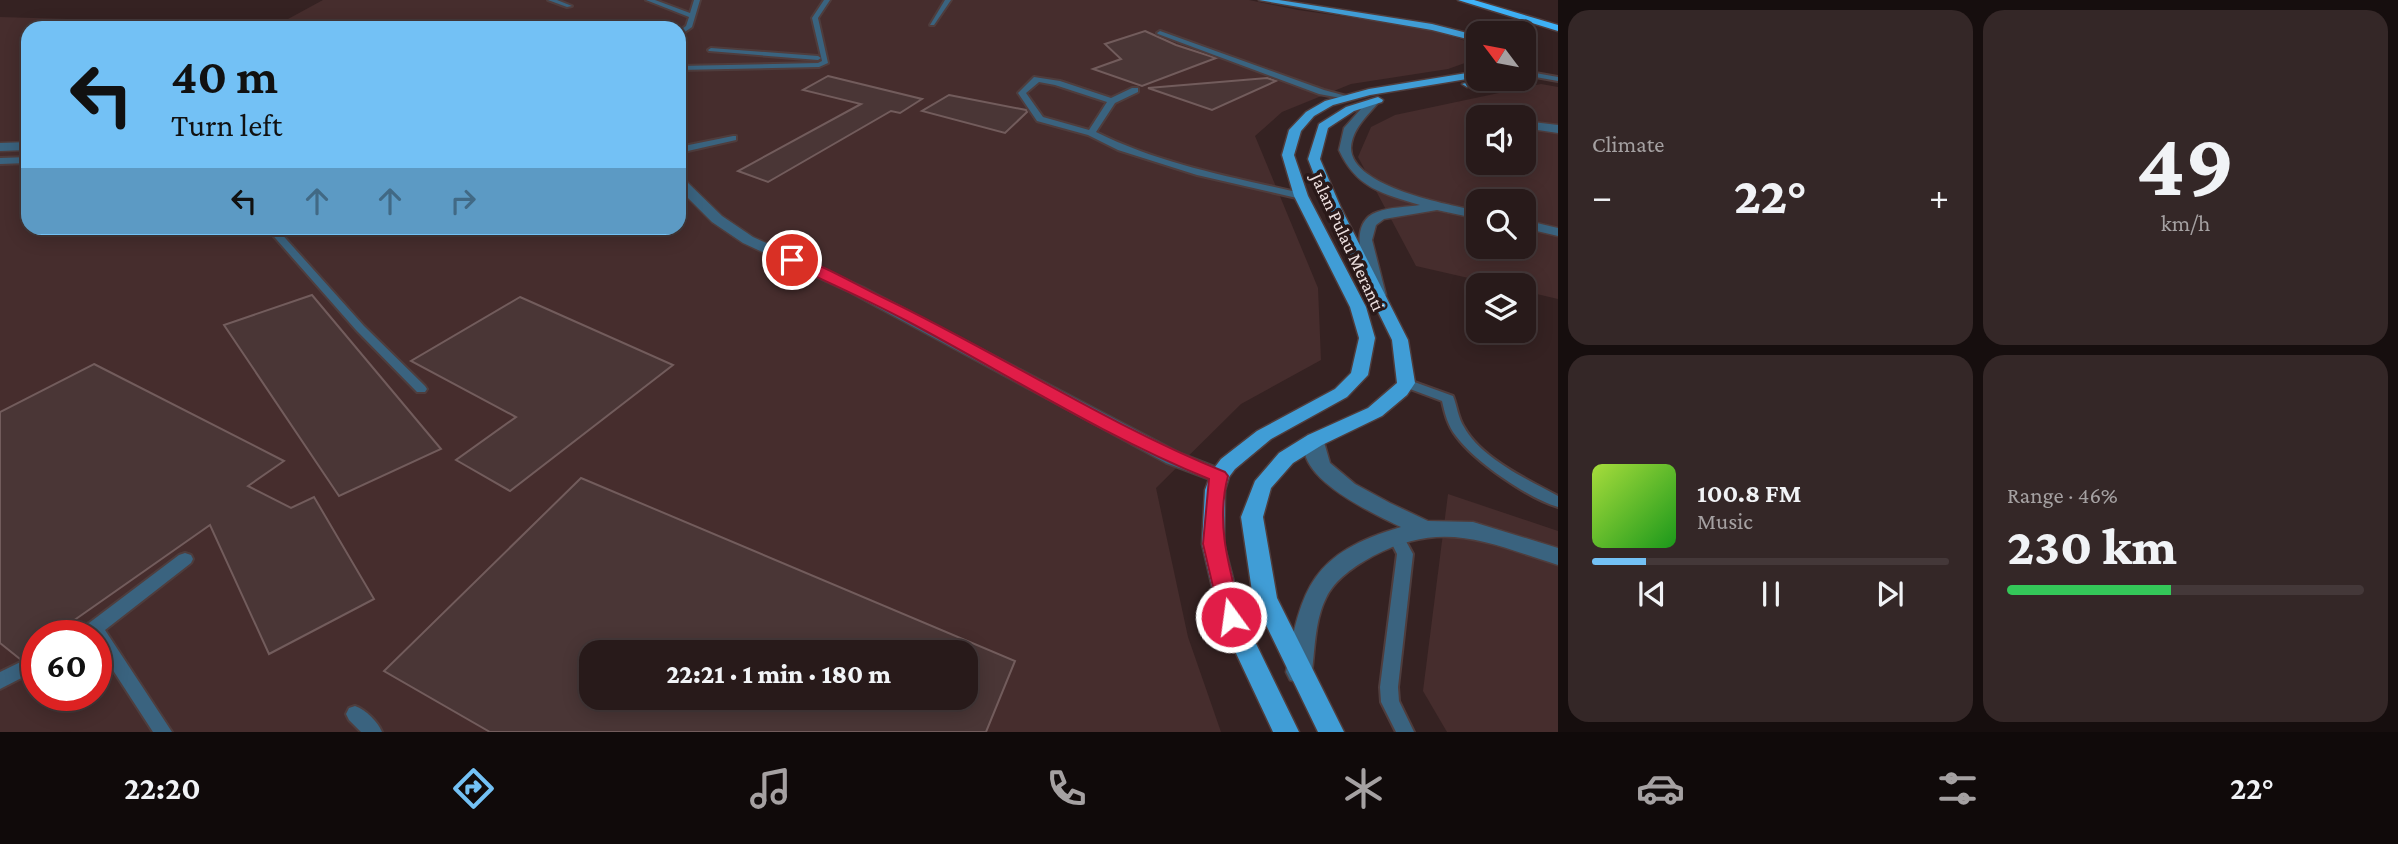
<!DOCTYPE html>
<meta charset="utf-8">
<style>
:root{--surface:#281a1a;--page:#342727;--text:#f1f3f6;--muted:#a5a1a2;--line:#443839;--accent:#73c1f5}
body{margin:0;font-family:"Crimson Pro",serif;background:var(--page);color:var(--text);height:100vh;display:flex;flex-direction:column;font-size:26px;white-space:nowrap}
*{box-sizing:border-box;margin:0}
p{font-size:23px;color:var(--muted)}
.icon{flex:none;width:38px;height:38px;fill:none;stroke:currentColor;stroke-width:2;stroke-linecap:round;stroke-linejoin:round}
.map{position:relative;flex:1;overflow:hidden}
.side{display:flex;flex-direction:column;gap:10px;padding:10px;background:#160e0e;width:840px}
.side>*{flex:none}
.hud{position:absolute;left:21px;top:21px;width:665px;height:214px;border-radius:21px;box-shadow:0 4px 18px #0003,0 0 0 2px var(--line);background:#73c1f5;color:#111;overflow:hidden}
.needle{width:46px;rotate:302deg}
.fabs{position:absolute;left:1466px;top:21px;display:grid;gap:14px}
.fabs a{display:grid;place-items:center;width:70px;height:70px;border-radius:14px;background:var(--surface);box-shadow:0 4px 18px #0003,0 0 0 2px var(--line);font-size:35px}
.speed{position:absolute;left:21px;top:620px;display:flex;gap:14px;font-size:35px;font-weight:700;text-align:center}
.speed>*{display:grid;place-content:center;width:91px;height:91px;border-radius:50%;background:var(--surface);box-shadow:0 4px 18px #0003,0 0 0 2px var(--line);line-height:1}
.speed .limit{border:10px solid #d22;background:#fff;color:#111}
.pin{position:absolute;display:grid;place-items:center;width:60px;height:60px;color:#fff;margin:-30px;border:4px solid #fff;border-radius:50%;box-shadow:0 2px 7px #0007}
.me{position:absolute;width:77px;margin:-38px;rotate:346deg;stroke-linejoin:round;filter:drop-shadow(0 0 5px #0008)}
.turn{display:flex;align-items:center;gap:24px;height:147px;padding:0 35px;font-size:32px}
.turn .icon{width:91px;height:91px;stroke-width:2.5}
.turn b{display:block;font-size:49px;line-height:60px}
.lanes{display:flex;align-items:center;height:66px;padding:0 35px;background:#0003;justify-content:center;gap:35px;direction:ltr}
.lanes .off{opacity:.35}
.big{font-size:52px;font-weight:800;line-height:1.1}
.side .card{flex:1;display:flex;flex-direction:column;justify-content:center;gap:10px;min-width:0;padding:0 24px;border-radius:21px;background:var(--page)}
.side .dial{align-items:center;gap:0}
.dial b{font-size:91px;line-height:1}
.song{display:flex;align-items:center;gap:21px}
.cover{width:84px;height:84px;border-radius:10px;background:linear-gradient(135deg,hsl(80 70% 55%),hsl(120 70% 35%))}
.played{height:7px;border-radius:4px;background:linear-gradient(90deg,var(--accent) 15%,var(--line) 15%)}
.keys{display:flex;justify-content:space-around;direction:ltr}
.heat{display:flex;justify-content:space-between;align-items:center;font-size:38px;direction:ltr}
.charge{height:10px;border-radius:5px;background:linear-gradient(90deg,#34c759 46%,var(--line) 0)}
.side .tiles{flex:1;display:grid;gap:10px;grid-template-columns:repeat(2,1fr)}
.trip{position:absolute;left:579px;top:640px;width:399px;height:70px;border-radius:21px;background:var(--surface);box-shadow:0 4px 18px #0003,0 0 0 2px var(--line);font-weight:800;line-height:70px;text-align:center}
.tab-bar{display:flex;height:112px;justify-content:space-around;align-items:center;background:#100a0a;color:var(--muted)}
.tab-bar .icon{width:49px;height:49px}
.tab-bar .selected{color:var(--accent)}
.tab-bar b{font-size:32px;color:var(--text)}
main{display:flex;flex:1;min-height:0}
.map>svg:first-child{display:block}
</style>
<main>
<div class="map">
<svg width="1558" height="732" viewBox="0 0 1558 732">
<rect width="100%" height="100%" fill="#352222"/>
<g fill="#462d2d" fill-rule="evenodd">
<path d="M323 0H1249L1298 10 1424 28 1469 42 1479 58 1448 69 1351 84 1282 112 1255 136 1318 288 1321 360 1241 404 1156 488 1188 637 1221 732H0V17L277 25ZM28 28H679V228H28ZM37 635H96V695H37ZM592 653H966V698H592Z"/>
<path d="M1541 84 1558 87V299L1524 291V285H1499L1416 266 1358 157 1371 127 1395 115ZM1479 117H1524V163H1479ZM1479 201H1524V247H1479Z"/>
<polygon points="1448,494 1558,531 1558,732 1447,732 1423,691"/>
</g>
<g fill="#4a3636" stroke="#725c5c" stroke-width="2" fill-rule="evenodd">
<polygon points="1145,31 1176,45 1216,58 1142,86 1093,69 1121,59 1105,44"/>
<polygon points="828,76 922,99 900,113 891,111 768,182 738,171 861,104 803,90"/>
<polygon points="1267,78 1276,81 1212,110 1148,88"/>
<polygon points="949,95 1026,110 1027,112 1005,133 922,111"/>
<polygon points="312,295 441,449 339,496 224,325"/>
<polygon points="520,297 673,365 510,491 456,460 516,417 411,361"/>
<polygon points="94,364 284,461 248,486 291,508 314,497 374,599 269,654 210,525 53,635 37,635 37,647 20,659 0,643 0,412"/>
<path d="M581 478 1015 661 986 732H490L384 671ZM592 653H966V698H592Z"/>
</g>
<g fill="none" stroke-linecap="round" stroke-linejoin="round">
<defs>
<g id="service">
<polygon points="548,0 557,0 572,6 567,7"/>
<polygon points="646,0 655,0 690,13 694,0 700,0 692,27 679,36 679,31 686,26 689,17"/>
<polygon points="824,0 830,0 818,18 828,63 819,67 679,70 679,66 818,63 822,61 812,18"/>
<polygon points="945,0 951,0 934,25 930,25"/>
<polygon points="1160,31 1324,90 1350,97 1346,99 1319,94 1158,34 1157,33"/>
<polygon points="711,48 818,56 821,58 818,60 709,51 708,50"/>
<polygon points="1524,71 1558,77 1558,81 1524,75"/>
<path d="M1034 77 1060 81 1111 98 1132 88H1138V92L1115 103 1096 132C1160 164 1231 177 1301 193L1306 196 1301 199 1197 175 1118 150 1088 135 1037 121 1018 93ZM1039 82 1055 85 1107 102 1089 130 1043 117 1026 93Z"/>
<polygon points="733,136 736,136 736,140 679,153 679,147"/>
<polygon points="28,157 28,163 0,164 0,158"/>
<polygon points="268,228 279,228 278,230 364,326 425,386 427,389 425,392 417,392 356,330 269,231"/>
<path d="M1406 379 1453 396C1457 406 1458 418 1464 427 1481 458 1528 480 1558 496V507C1529 499 1474 461 1456 436 1448 426 1445 414 1442 401L1402 386 1400 383 1402 380Z"/>
<polygon points="1397,532 1402,534 1413,554 1398,687 1399,701 1414,732 1396,732 1381,702 1380,687 1397,554 1389,538 1392,534"/>
<polygon points="185,553 191,555 193,559 191,563 105,630 172,732 153,732 96,644 96,635 75,635 77,630 89,623 179,555"/>
<polygon points="37,654 37,670 0,689 0,672"/>
<path d="M355 706C366 710 378 722 382 732H361L349 720 346 714 349 708Z"/>
</g>
<g id="minor">
<path d="M1373 99 1379 102C1367 116 1352 129 1351 148 1351 187 1450 205 1479 211V219L1437 210 1384 219 1376 225 1372 240 1386 295 1378 300 1370 295C1366 271 1345 223 1377 212 1390 207 1407 207 1420 205 1383 194 1356 188 1339 150L1344 128 1369 100Z"/>
<path d="M1481 107 1505 115 1507 117C1496 118 1484 118 1475 110Z"/>
<polygon points="1524,121 1558,125 1558,133 1524,128"/>
<polygon points="28,142 28,150 0,151 0,143"/>
<polygon points="679,178 684,179 722,216 753,237 863,287 1180,453 1226,471 1229,476 1226,481 1219,483 1166,463 851,293 743,243 712,222 679,189"/>
<polygon points="1524,220 1558,228 1558,236 1524,228"/>
<path d="M1315 434 1322 435 1330 463 1355 484 1390 503 1428 521 1473 522 1558 548V565C1488 543 1444 519 1373 556 1355 566 1335 579 1326 598 1315 620 1315 648 1312 672L1308 680 1299 683 1290 680 1286 672C1301 587 1312 553 1401 527 1376 515 1285 474 1308 435Z"/>
</g>
<g id="primary">
<polygon points="1259,0 1279,0 1432,24 1479,36 1479,42 1432,30"/>
<polygon points="1479,71 1479,77 1370,95 1333,105 1314,116 1301,131 1294,155 1308,196 1366,307 1375,338 1368,375 1347,397 1271,439 1235,469 1229,477 1225,490 1224,544 1243,617 1299,732 1273,732 1219,617 1202,544 1205,490 1212,471 1221,459 1257,431 1335,389 1351,373 1359,338 1350,307 1294,196 1282,155 1289,130 1306,112 1325,101 1369,89"/>
<polygon points="1480,79 1503,79 1467,87 1462,84"/>
<polygon points="1378,97 1383,100 1382,102 1354,111 1328,128 1320,159 1341,208 1408,340 1415,383 1407,395 1382,416 1322,445 1293,463 1271,488 1263,517 1277,598 1344,732 1318,732 1253,598 1241,517 1255,481 1279,453 1308,435 1368,408 1397,383 1392,340 1327,208 1308,159 1319,124 1346,107"/>
</g>
<polygon id="motorway" points="1458,0 1474,0 1558,25 1558,31"/>
</defs>
<use href="#service" stroke="#4f3d3d" stroke-width="4"/>
<use href="#minor" stroke="#4f3d3d" stroke-width="3"/>
<use href="#primary" stroke="#4f3d3d" stroke-width="3"/>
<use href="#motorway" stroke="#4f3d3d" stroke-width="3"/>
<use href="#service" fill="#3a637f" fill-rule="evenodd"/>
<use href="#minor" fill="#3a637f" fill-rule="evenodd"/>
<use href="#primary" fill="#409dd6" fill-rule="evenodd"/>
<use href="#motorway" fill="#3fb3f8" fill-rule="evenodd"/>
</g>
<path fill="#e11d48" stroke="#92132f" stroke-width="2" d="M792 256C823 264 854 284 884 298 999 353 1106 424 1225 472L1228 476C1215 525 1230 570 1242 617L1239 623 1231 626 1223 623 1220 617 1203 544 1209 479C1103 436 1007 374 907 321 868 300 827 282 787 263L785 260Z"/>
<g text-anchor="middle" dominant-baseline="central" stroke-width="7" stroke-linejoin="round" paint-order="stroke">
<g font-size="19" fill="#ede0e0" stroke="#2a1919">
<text transform="translate(1348 242) rotate(65)">Jalan Pulau Meranti</text>
</g>
</g>
</svg>
<div class="fabs">
<a><svg class="needle" viewBox="-14 -14 28 28"><path d="M0-13l5 13h-10z" fill="#e53935"/><path d="M0 13l5-13h-10z" fill="#a5a1a2"/></svg></a>
<a><svg class="icon" aria-label="sound" viewBox="0 0 24 24"><path d="M4 9h4l5-4v14l-5-4H4zM17 9q2 3 0 6"/></svg></a>
<a><svg class="icon" aria-label="search" viewBox="0 0 24 24"><circle cx="10" cy="10" r="6"/><path d="M15 15l6 6"/></svg></a>
<a><svg class="icon" aria-label="layers" viewBox="0 0 24 24"><path d="M12 4l9 5-9 5-9-5zM3 14l9 5 9-5"/></svg></a>
</div>
<div class="speed"><div class="limit">60</div></div>
<div class="pin" style="left:792px;top:260px;background:#d93025"><svg class="icon" aria-label="arrive" viewBox="0 0 24 24"><path d="M6 21V4h12l-3 4 3 4H6"/></svg></div>
<svg class="me" style="left:1231px;top:617px" viewBox="-20 -20 40 40"><circle r="17" fill="#e11d48" stroke="#fff" stroke-width="3"/><path d="M0-11L8 9 0 5-8 9z" fill="#fff"/></svg>
<div class="trip">22:21 · 1 min · 180 m</div>
<div class="hud">
<div class="turn"><svg class="icon" aria-label="left" viewBox="0 0 24 24"><path d="M17 20v-9H6M10 6l-5 5 5 5"/></svg><div><b>40 m</b>Turn left</div></div>
<div class="lanes"><svg class="icon" aria-label="left" viewBox="0 0 24 24"><path d="M17 20v-9H6M10 6l-5 5 5 5"/></svg><svg class="icon off" aria-label="ahead" viewBox="0 0 24 24"><path d="M12 20V5M6 11l6-6 6 6"/></svg><svg class="icon off" aria-label="ahead" viewBox="0 0 24 24"><path d="M12 20V5M6 11l6-6 6 6"/></svg><svg class="icon off" aria-label="right" viewBox="0 0 24 24"><path d="M7 20v-9h11M14 6l5 5-5 5"/></svg></div>
</div>
</div>
<section class="side">
<div class="tiles">
<div class="card"><p>Climate</p>
<div class="heat"><a>−</a><b class="big">22°</b><a>+</a></div>
</div>
<div class="card dial"><b>49</b><p>km/h</p></div>
<div class="card">
<div class="song"><i class="cover"></i><div><b>100.8 FM</b><p>Music</p></div></div>
<div class="played"></div>
<div class="keys"><svg class="icon" aria-label="previous" viewBox="0 0 24 24"><path d="M18 5L8 12l10 7zM5 5v14"/></svg><svg class="icon" aria-label="pause" viewBox="0 0 24 24"><path d="M8 5v14M16 5v14"/></svg><svg class="icon" aria-label="next" viewBox="0 0 24 24"><path d="M6 5l10 7-10 7zM19 5v14"/></svg></div>
</div>
<div class="card"><p>Range · 46%</p><b class="big">230 km</b><div class="charge"></div></div>
</div>
</section>
</main>
<nav class="tab-bar">
<b>22:20</b>
<svg class="icon selected" aria-label="directions" viewBox="0 0 24 24"><path d="M12 3l9 9-9 9-9-9zM9 14v-3h6M13 9l2 2-2 2"/></svg>
<svg class="icon" aria-label="music" viewBox="0 0 24 24"><path d="M9 18V5l10-2v13"/><circle cx="6" cy="18" r="3"/><circle cx="16" cy="16" r="3"/></svg>
<svg class="icon" aria-label="phone" viewBox="0 0 24 24"><path d="M5 4h4l2 5-3 2q2 4 5 5l2-3 5 2v4C11 20 4 13 5 4z"/></svg>
<svg class="icon" aria-label="climate" viewBox="0 0 24 24"><path d="M12 3v18M4 7l16 10M4 17L20 7"/></svg>
<svg class="icon" aria-label="car" viewBox="0 0 24 24"><path d="M5 17H2v-5l4-1 3-4h7l3 4 3 1v5h-3M9 17h6M6 11h13"/><circle cx="7" cy="17" r="2"/><circle cx="17" cy="17" r="2"/></svg>
<svg class="icon" aria-label="filters" viewBox="0 0 24 24"><path d="M4 7h16M4 17h16"/><circle cx="9" cy="7" r="2"/><circle cx="15" cy="17" r="2"/></svg>
<b>22°</b>
</nav>
